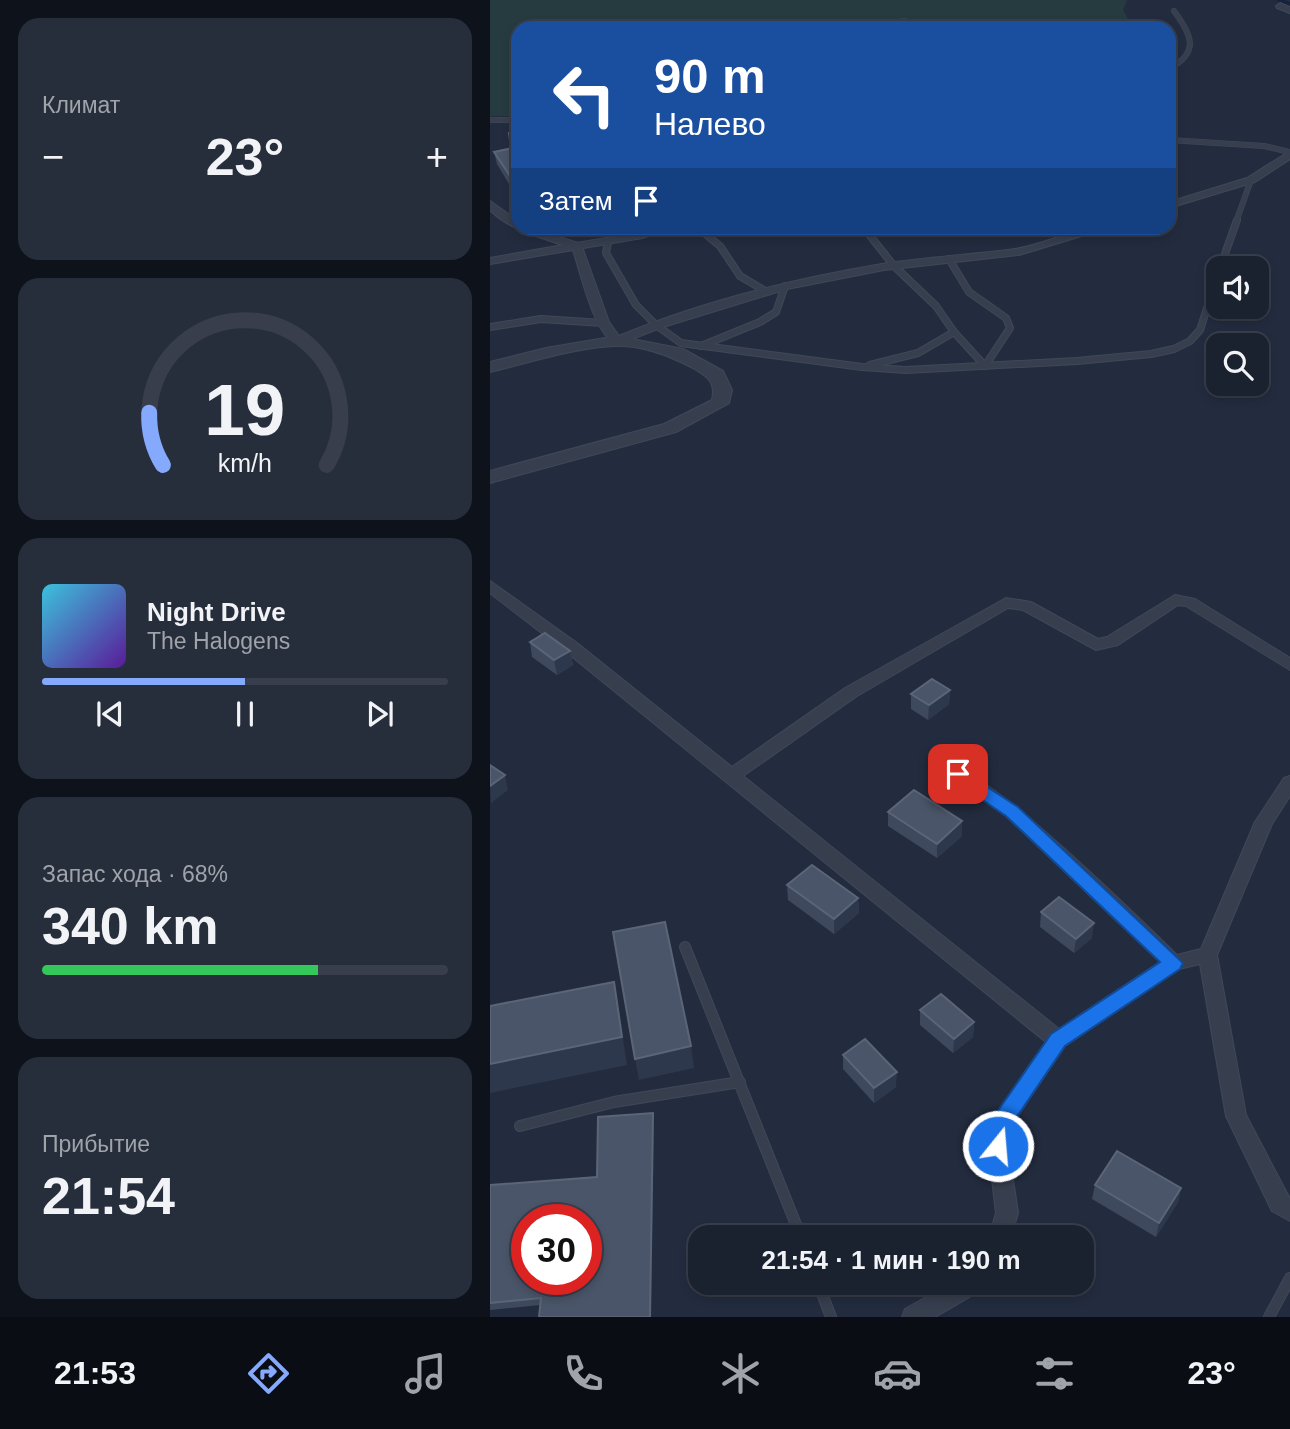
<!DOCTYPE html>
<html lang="ru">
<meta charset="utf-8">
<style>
:root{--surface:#1a212f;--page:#272e3b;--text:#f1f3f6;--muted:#9fa3aa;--line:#383e4b;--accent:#85a9fd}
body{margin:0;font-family:Arial,sans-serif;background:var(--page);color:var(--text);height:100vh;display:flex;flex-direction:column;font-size:26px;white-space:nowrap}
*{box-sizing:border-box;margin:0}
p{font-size:23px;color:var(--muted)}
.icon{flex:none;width:38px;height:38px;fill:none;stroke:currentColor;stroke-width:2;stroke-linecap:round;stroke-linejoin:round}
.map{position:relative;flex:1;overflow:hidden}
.panel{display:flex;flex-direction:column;gap:18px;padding:18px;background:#0e121a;width:490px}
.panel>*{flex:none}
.top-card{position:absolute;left:21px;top:21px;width:665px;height:214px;border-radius:21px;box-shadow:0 4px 10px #0003,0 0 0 2px var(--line);background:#1a4fa0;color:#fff;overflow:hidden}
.controls{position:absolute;left:716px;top:256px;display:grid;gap:14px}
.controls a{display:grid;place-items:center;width:63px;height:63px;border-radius:14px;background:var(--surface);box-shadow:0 4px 10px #0003,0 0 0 2px var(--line);font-size:35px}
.speed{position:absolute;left:21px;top:1204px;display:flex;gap:14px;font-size:35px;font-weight:700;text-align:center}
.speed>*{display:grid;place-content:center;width:91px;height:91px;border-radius:50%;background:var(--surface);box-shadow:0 4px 10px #0003,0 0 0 2px var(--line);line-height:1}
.speed .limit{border:10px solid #d22;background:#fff;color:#111}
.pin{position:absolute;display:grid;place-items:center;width:60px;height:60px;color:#fff;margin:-30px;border-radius:14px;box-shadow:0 4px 10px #0006}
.me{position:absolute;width:77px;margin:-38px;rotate:17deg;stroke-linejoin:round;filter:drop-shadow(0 0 5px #0008)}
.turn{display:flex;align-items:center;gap:24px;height:147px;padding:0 28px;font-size:32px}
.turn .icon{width:91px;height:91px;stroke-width:2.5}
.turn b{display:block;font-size:49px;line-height:60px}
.then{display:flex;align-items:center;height:66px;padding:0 28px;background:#0003;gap:14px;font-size:26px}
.big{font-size:52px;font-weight:700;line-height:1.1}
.panel .tile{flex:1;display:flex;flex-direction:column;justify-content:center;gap:10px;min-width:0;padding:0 24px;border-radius:21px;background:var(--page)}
.panel .dial{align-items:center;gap:0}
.dial svg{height:182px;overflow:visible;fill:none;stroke:var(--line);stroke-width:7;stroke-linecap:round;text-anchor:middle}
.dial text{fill:var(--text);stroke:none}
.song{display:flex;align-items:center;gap:21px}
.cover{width:84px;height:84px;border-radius:10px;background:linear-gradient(135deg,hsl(190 70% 55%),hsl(270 70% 35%))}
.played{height:7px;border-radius:4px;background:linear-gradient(90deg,var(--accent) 50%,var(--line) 50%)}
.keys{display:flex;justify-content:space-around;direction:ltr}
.heat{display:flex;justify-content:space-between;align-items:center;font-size:38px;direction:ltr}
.charge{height:10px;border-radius:5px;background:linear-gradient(90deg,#34c759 68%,var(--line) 0)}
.trip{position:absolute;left:198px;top:1225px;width:406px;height:70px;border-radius:21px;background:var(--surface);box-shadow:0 4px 10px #0003,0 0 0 2px var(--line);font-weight:700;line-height:70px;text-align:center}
.menu{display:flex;height:112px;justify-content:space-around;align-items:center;background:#0a0d13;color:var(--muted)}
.menu .icon{width:49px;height:49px}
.menu .current{color:var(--accent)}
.menu b{font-size:32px;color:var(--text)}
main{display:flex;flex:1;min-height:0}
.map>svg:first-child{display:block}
</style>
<main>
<section class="panel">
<div class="tile"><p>Климат</p>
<div class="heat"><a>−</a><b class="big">23°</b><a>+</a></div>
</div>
<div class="tile dial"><svg viewBox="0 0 100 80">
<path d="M14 69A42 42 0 1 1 86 69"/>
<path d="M14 69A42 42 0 0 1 8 46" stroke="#85a9fd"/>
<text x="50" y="56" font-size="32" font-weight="700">19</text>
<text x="50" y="72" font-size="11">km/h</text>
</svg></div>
<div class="tile">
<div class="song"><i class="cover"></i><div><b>Night Drive</b><p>The Halogens</p></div></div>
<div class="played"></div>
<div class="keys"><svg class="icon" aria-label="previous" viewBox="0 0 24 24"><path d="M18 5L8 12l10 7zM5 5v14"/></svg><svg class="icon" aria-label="pause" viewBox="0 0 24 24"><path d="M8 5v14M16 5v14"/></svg><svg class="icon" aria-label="next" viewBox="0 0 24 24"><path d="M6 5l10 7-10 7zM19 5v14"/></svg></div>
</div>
<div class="tile"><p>Запас хода · 68%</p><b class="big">340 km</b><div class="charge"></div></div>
<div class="tile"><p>Прибытие</p><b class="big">21:54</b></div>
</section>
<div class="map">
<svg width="800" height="1317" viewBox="0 0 800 1317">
<rect width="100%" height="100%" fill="#232c3f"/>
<polygon fill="#253b40" points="0,0 637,0 633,10 643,28 28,28 28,116 0,116"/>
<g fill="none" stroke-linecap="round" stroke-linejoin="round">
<polyline stroke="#15223e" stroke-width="3.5" points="789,0 800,4"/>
<defs>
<g id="service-far2">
<polyline points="375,28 415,21"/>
<path d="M679 69C710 52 702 35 684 11"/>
<polyline points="0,120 28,120"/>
<polyline points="679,140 774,146 800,152"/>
<polyline points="746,222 761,180"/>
</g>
<g id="service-far1">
<polyline points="208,228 230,246 250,276 277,292"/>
<polyline points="374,228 404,266 446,306 464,332 495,366 520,328 516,318 479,292 459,259"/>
<polyline points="118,242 116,253 146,305 166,325 191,343 372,367 416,370 587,361 661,354 684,349 700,341 710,330 728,274"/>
<polyline points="87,246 152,235 172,228"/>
<polyline points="730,268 747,220"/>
<polyline points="0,327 51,319 113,323"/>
<polyline points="211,346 270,322 286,312 295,286"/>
<polyline points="380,365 428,353 464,332"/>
</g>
<g id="service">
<polyline points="195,947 311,1237"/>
<polyline points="30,1126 124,1102 250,1082"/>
<polyline points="328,1283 341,1317"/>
<polyline points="779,1317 800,1278"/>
</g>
<g id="minor">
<polygon points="790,3 800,7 800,13 787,8 786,6"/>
<polygon points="800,151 800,159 765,182 679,208 679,202 757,178"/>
<path d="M0 201 28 221V228H42L91 244 119 322 129 336C213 301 303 279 392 264 436 257 481 255 525 249 556 245 586 225 618 228L529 255 394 270 297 289 170 328 127 345C104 335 91 274 83 250L0 264V258L73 245C46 236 20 230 0 210Z"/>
<path d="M0 581 87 643 242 767 355 688 516 598 541 602 608 639 617 637 685 595 705 599 800 658V670L696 606 688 605 628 645 606 650 533 610 518 608 367 696 253 776 569 1029 670 962 516 816 462 778 460 774 462 770C491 761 658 927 687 955L711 949 765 822 794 778 800 776V796L782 824 727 955 756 1115 800 1199V1221L782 1211 736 1116 710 964 689 969 575 1046 522 1124 518 1146 528 1213 521 1237H499L506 1213 498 1146 502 1121 556 1042 75 651 0 593Z"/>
<polygon points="461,1283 493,1283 490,1291 445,1317 412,1317 415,1309"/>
</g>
<path id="tertiary" d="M127 336 193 349 233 371 242 390 239 403 186 432 0 483V471L174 424 222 400C226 382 218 377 203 368 180 356 153 345 126 346 87 347 38 363 0 372V362L56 348Z"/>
</defs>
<use href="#service-far2" stroke="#404858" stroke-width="6"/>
<use href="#service-far1" stroke="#404858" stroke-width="8"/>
<use href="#service" stroke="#404858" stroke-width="12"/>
<use href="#minor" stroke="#404858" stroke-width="2"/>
<use href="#tertiary" stroke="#404858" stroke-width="2"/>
<use href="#service-far2" stroke="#373f4f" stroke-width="5"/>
<use href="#service-far1" stroke="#373f4f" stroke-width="6"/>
<use href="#service" stroke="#373f4f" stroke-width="10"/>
<use href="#minor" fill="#373f4f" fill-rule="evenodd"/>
<use href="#tertiary" fill="#373f4f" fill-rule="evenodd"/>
</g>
<g fill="#3e495d">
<polygon points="4,152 25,152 28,156 28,187 22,189 7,164"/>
<polygon points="40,642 80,651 83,665 67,675 42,657"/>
<polygon points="460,690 459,704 438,720 421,709 421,694"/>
<polygon points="398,812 472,836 447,858 398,826"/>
<polygon points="297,885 368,898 369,913 344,934 298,900"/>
<polygon points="551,912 602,938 584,953 550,927"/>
<polygon points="430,1010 484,1022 483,1037 463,1053 430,1025"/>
<polygon points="353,1055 406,1087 384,1103 353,1069"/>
<polygon points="164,1120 50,1305 0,1310 0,1185 107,1177"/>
<polygon points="605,1185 691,1188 688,1202 666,1237 602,1199"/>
</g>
<g fill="#2e384c">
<polygon points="28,139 28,152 22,152 20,140"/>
<polygon points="28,175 28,187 22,189 20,176"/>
<polygon points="80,651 83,665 67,675 64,660"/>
<polygon points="460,690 459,704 438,720 439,705"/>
<polygon points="15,775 18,790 1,803 0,786"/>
<polygon points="472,821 472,836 447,858 447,844"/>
<polygon points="368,898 369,913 344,934 344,919"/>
<polygon points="604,923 602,938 584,953 586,939"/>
<polygon points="124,982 137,1065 0,1093 0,1064"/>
<polygon points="484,1022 483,1037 463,1053 464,1039"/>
<polygon points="201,1046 204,1068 149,1080 145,1059"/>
<polygon points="407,1072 406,1087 384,1103 384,1088"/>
<polygon points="163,1113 164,1120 161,1317 160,1317"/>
<polygon points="691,1188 688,1202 666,1237 669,1223"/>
</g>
<g fill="#4a5569" stroke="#5b6578" stroke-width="2" fill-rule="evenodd">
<polygon points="28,132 28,139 20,140 19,133"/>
<polygon points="23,148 28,156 28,175 20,176 4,152"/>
<polygon points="55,633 80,651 64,660 40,642"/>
<polygon points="442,679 460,690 439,705 421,694"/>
<polygon points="0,765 15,775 0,786"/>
<polygon points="424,790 472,821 447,844 398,812"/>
<polygon points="322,865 368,898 344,919 297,885"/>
<polygon points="569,897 604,923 586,939 551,912"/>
<polygon points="175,922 201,1046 145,1059 123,932"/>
<polygon points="124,982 132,1037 0,1064 0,1006"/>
<polygon points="451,994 484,1022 464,1039 430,1010"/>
<polygon points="375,1039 407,1072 384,1088 353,1055"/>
<path d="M163 1113 160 1317H49L51 1298 0 1303V1185L107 1177 108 1117ZM37 1220H96V1279H37Z"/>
<polygon points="627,1151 691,1188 669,1223 605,1185"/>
</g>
<polygon fill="#1a73e8" stroke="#114b97" stroke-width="2" points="468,768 528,807 693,963 690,969 575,1046 522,1124 516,1152 508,1155 501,1152 498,1146 505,1115 561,1034 670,962 516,816 462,779 459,774"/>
</svg>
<div class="controls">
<a><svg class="icon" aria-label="sound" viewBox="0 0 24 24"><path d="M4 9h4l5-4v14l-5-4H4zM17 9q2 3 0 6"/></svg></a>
<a><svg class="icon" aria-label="search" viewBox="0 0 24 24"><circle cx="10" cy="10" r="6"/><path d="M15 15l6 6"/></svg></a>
</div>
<div class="speed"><div class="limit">30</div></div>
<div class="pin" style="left:468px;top:774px;background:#d93025"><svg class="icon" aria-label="arrive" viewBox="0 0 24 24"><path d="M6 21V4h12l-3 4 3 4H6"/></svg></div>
<svg class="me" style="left:508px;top:1146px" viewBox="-20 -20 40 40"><circle r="17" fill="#1a73e8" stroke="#fff" stroke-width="3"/><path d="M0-11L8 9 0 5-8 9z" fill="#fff"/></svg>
<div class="trip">21:54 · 1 мин · 190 m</div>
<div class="top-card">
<div class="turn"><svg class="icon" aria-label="left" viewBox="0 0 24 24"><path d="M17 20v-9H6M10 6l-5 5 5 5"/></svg><div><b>90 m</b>Налево</div></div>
<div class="then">Затем<svg class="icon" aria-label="arrive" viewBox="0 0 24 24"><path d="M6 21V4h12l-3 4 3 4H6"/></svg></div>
</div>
</div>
</main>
<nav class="menu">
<b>21:53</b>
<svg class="icon current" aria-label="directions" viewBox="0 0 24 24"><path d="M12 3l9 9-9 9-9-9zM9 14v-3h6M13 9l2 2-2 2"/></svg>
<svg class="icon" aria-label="music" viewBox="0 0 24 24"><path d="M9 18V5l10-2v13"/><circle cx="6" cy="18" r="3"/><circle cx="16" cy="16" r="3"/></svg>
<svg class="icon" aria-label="phone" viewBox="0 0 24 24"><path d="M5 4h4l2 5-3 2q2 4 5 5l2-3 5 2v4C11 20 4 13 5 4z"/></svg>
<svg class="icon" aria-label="climate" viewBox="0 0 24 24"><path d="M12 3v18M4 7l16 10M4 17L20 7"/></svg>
<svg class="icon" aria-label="car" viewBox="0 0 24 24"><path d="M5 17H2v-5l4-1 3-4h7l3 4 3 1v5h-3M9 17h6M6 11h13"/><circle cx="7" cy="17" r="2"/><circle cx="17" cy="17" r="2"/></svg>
<svg class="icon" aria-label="filters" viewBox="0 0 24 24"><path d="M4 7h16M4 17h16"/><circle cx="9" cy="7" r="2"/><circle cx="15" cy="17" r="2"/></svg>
<b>23°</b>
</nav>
